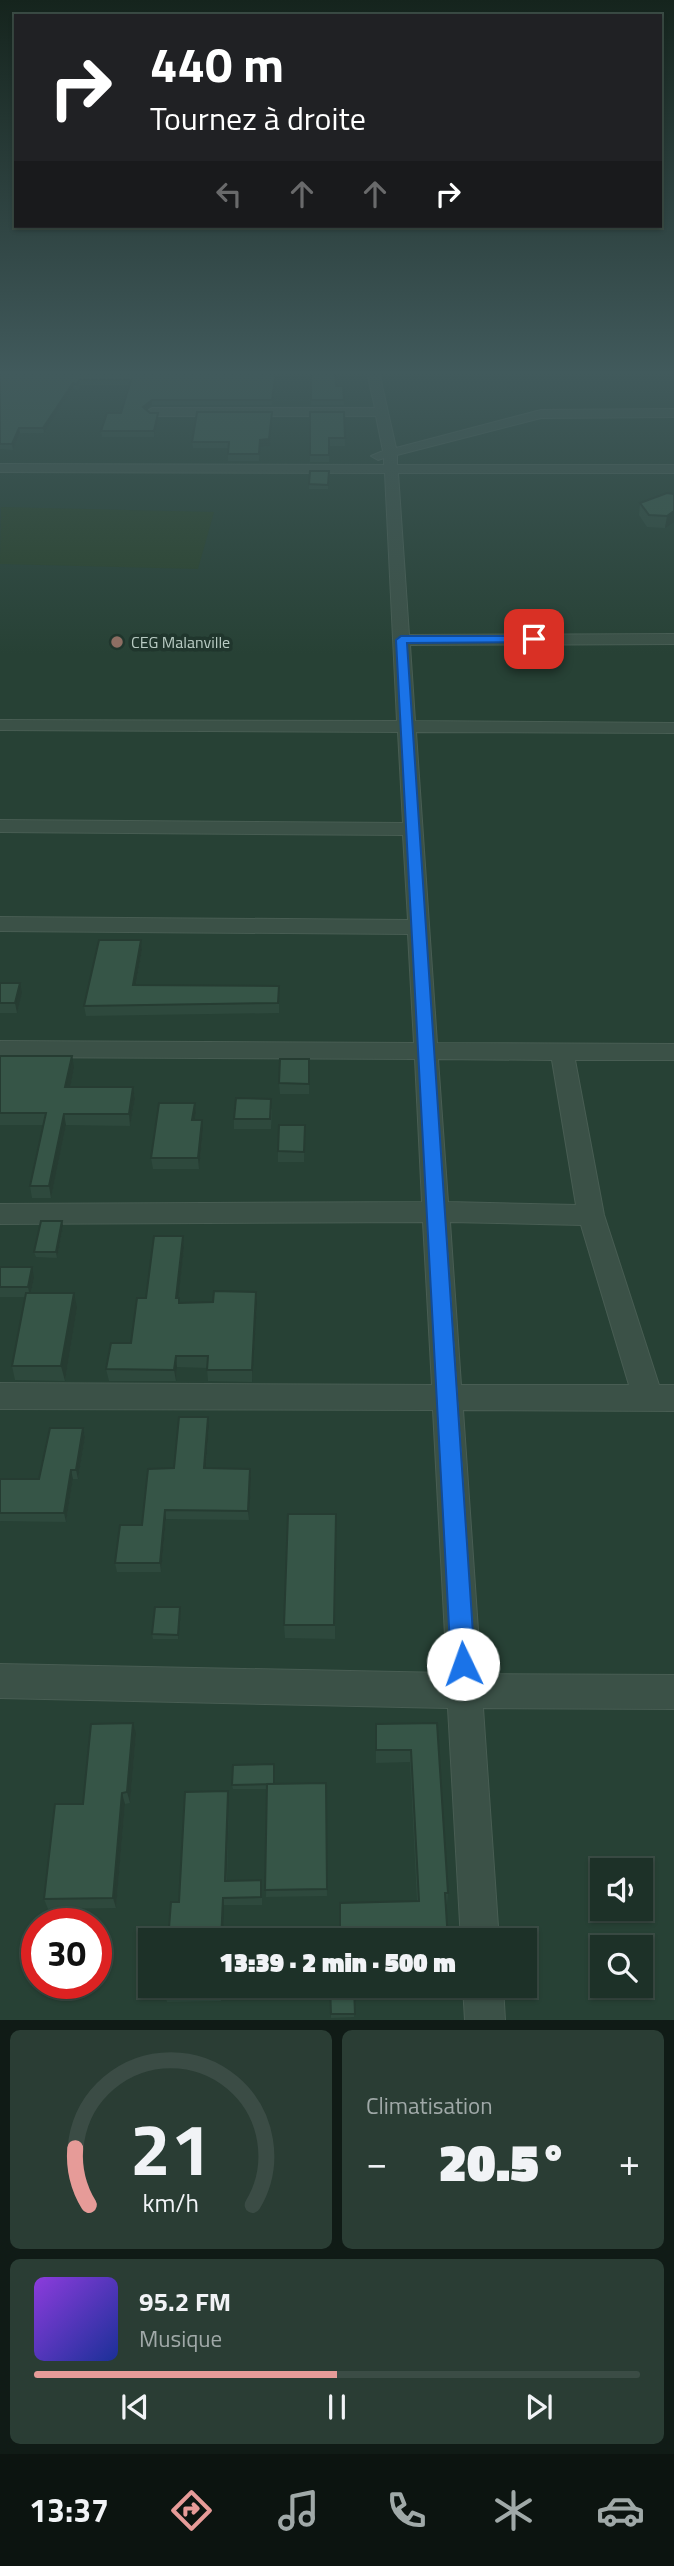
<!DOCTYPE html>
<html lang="fr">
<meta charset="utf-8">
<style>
:root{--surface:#1d3128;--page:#2a3d34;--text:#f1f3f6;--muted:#a0a9a8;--line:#3b4c45;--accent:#e69b98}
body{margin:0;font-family:"Titillium Web",sans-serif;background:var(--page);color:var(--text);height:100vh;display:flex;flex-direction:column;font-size:26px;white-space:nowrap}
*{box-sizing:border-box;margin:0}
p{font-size:23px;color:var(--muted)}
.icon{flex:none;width:38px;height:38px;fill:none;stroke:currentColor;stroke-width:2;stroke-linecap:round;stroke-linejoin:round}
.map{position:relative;height:2020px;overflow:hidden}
.panel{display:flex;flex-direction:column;gap:10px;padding:10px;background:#101b16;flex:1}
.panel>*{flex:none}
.hud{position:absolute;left:14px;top:14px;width:648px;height:214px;border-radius:0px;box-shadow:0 2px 5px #0004,0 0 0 2px var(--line);background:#202124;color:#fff;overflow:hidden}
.buttons{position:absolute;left:590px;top:1858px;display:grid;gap:14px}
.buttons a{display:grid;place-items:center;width:63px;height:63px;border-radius:0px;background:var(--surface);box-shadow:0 2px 5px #0004,0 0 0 2px var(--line);font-size:35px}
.speed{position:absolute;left:21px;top:1908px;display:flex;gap:14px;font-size:35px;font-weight:700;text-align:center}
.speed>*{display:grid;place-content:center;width:91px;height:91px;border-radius:50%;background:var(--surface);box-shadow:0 2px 5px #0004,0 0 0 2px var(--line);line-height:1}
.speed .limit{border:10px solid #d22;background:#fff;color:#111}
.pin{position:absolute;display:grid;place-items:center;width:60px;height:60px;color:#fff;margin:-30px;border-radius:14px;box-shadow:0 4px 10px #0006}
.me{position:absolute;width:77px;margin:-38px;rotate:357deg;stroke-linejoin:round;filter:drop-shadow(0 0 5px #0008)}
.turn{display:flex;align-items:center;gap:24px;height:147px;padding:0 21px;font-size:32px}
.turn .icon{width:91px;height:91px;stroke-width:2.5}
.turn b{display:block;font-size:49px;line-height:60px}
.lanes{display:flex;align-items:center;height:66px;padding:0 21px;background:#0003;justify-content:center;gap:35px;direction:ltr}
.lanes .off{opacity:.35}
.big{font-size:52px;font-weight:800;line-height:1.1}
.panel .widget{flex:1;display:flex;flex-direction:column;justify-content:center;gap:10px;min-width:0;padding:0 24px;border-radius:10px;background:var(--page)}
.panel .dial{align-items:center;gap:0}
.dial svg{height:182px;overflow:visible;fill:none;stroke:var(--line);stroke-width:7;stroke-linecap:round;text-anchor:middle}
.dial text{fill:var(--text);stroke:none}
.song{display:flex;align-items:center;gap:21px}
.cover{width:84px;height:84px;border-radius:10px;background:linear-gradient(135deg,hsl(270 70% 55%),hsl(230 70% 35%))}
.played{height:7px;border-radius:4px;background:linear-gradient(90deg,var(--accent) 50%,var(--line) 50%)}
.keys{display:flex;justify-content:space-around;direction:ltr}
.heat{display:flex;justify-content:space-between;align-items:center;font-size:38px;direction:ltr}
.panel .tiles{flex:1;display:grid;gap:10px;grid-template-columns:1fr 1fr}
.widget:last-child{grid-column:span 2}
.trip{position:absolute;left:138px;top:1928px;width:399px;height:70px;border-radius:0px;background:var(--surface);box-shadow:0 2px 5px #0004,0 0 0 2px var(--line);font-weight:800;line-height:70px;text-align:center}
.tabs{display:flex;height:112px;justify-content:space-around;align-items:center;background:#0c1410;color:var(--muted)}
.tabs .icon{width:49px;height:49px}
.tabs .on{color:var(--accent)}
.tabs b{font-size:32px;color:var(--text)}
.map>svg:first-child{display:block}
</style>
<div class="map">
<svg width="674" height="2020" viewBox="0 0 674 2020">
<rect width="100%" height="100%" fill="#274135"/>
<polygon fill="#29422b" points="1,507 214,512 198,569 0,564"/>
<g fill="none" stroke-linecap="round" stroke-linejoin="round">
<defs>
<g id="minor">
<path d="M367 372H379L396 448 541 410 674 409V417L541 418 397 455V465H674V473H398L409 635 674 634V644L410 645 415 721 674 723V733L416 732 437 1043 674 1044V1060H575L604 1215 659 1385H674V1411L463 1410 481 1674 674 1675V1709L483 1708 499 1941H461L448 1708 0 1698V1664L447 1673 433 1410 0 1409V1383L432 1385 423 1222 0 1224V1204L422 1202 415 1059 0 1057V1041L414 1043 408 934 0 931V917L408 920 403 835 0 832V820L403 823 398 732 0 730V720L397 721 385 473 0 472V464L384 465V458L378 460 371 456 383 451 376 416H152L146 412 152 408H375ZM438 1059 552 1060 576 1205 448 1202ZM450 1222 581 1225 629 1385H461Z"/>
<polygon points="463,1986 503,1986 505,2020 465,2020"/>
</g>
</defs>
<use href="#minor" stroke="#485d53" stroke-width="2"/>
<use href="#minor" fill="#3b5147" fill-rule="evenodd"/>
</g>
<g fill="#2e493d">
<polygon points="0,372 335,372 336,386 343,386 344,405 311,405 311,374 276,375 272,405 152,405 147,410 158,419 154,437 102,437 101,431 121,413 130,385 80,385 78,391 73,388 44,433 20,433 13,450 0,449"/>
<polygon points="272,412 270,446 260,447 259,461 228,461 228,448 193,448 192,442"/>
<polygon points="310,412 344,412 345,446 329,446 329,462 310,462"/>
<polygon points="310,471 329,471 328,489 309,489"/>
<polygon points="674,494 665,528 647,527 639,515 640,503"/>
<polygon points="141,940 142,950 136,985 279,986 279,1013 86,1016 84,1006"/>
<polygon points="0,983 22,993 17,1013 0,1013"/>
<polygon points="0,1056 74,1068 70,1087 133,1087 135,1099 130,1126 66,1125 51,1198 32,1198 30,1186 43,1125 0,1125"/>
<polygon points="309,1059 309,1094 280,1094 279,1083"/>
<polygon points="195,1103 196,1113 195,1120 203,1130 199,1169 153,1169 151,1158"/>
<polygon points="272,1109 271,1129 234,1129 234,1119"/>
<polygon points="305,1125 304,1162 278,1162 278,1151"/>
<polygon points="63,1226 57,1258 36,1257 34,1252"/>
<polygon points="183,1236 184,1248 178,1298 180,1303 213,1302 256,1292 257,1303 252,1382 208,1381 207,1368 177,1367 176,1381 109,1381 106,1369 131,1343 146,1298"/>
<polygon points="0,1267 34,1278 31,1293 77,1308 65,1381 15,1380 12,1366 26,1297 0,1297"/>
<polygon points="208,1417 209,1426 206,1468 250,1469 251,1478 249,1520 166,1519 161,1572 117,1572 115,1563 142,1525 174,1468"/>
<polygon points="83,1428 85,1437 78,1479 73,1479 66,1522 0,1521 0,1479 39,1479"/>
<polygon points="336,1514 335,1639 285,1638 284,1625"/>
<polygon points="181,1611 178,1639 153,1639 152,1634"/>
<polygon points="437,1723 448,1893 447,1904 417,1901 410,1762 376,1763 376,1724"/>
<polygon points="136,1734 130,1803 125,1804 116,1908 48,1909 44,1899 83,1804"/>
<polygon points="326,1783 327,1896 266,1897 267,1789 233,1789 232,1785"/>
<polygon points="229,1799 227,1881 262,1888 262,1905 224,1905 179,1902"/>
<polygon points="165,1986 221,1986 221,2001 167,2002 165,1995"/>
<polygon points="330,1986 354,1986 354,2017 331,2018"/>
</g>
<g fill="#263c32">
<polygon points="73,383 73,388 44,433 43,428"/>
<polygon points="152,400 152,405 144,413 143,407"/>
<polygon points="272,412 270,446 260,447 259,461 260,440"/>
<polygon points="158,413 158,419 154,437 154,431"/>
<polygon points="19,428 20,433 13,450 12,444"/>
<polygon points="674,511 674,522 665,528 667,516"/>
<polygon points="141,940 142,950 134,995 133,985"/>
<polygon points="20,983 22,993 17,1013 15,1003"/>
<polygon points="72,1056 74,1068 68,1098 65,1087"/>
<polygon points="133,1087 135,1099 130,1126 129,1114"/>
<polygon points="195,1103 196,1113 193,1130 192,1120"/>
<polygon points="64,1114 66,1125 51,1198 49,1186"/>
<polygon points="202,1120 203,1130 199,1169 198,1158"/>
<polygon points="62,1221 63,1226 57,1258 56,1252"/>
<polygon points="183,1236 184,1248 177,1310 176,1298"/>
<polygon points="32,1267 34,1278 30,1297 28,1287"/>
<polygon points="256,1292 257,1303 252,1382 252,1370"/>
<polygon points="74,1293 77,1308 65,1381 61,1366"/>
<polygon points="176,1356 177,1367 176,1381 174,1370"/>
<polygon points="208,1417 209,1426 205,1478 204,1468"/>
<polygon points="83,1428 85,1437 78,1479 76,1470"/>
<polygon points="250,1469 251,1478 249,1520 248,1511"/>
<polygon points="71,1470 73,1479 66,1522 64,1513"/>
<polygon points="165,1510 166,1519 161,1572 160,1563"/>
<polygon points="180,1607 181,1611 178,1639 178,1635"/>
<polygon points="133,1723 136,1734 130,1803 127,1792"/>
<polygon points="228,1791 229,1799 226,1889 225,1881"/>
<polygon points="122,1793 125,1804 116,1908 113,1898"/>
<polygon points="223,1898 224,1905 223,1941 221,1941"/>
</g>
<g fill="#365547" stroke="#263c32" stroke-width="2">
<polygon points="0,372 276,372 272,400 152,400 143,407 150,413 158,413 154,431 101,431 107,413 121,413 131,380 79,380 77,385 73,383 43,428 19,428 12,444 0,444"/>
<polygon points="311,372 335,372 336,386 343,386 344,400 311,400"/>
<polygon points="197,412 272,412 269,439 260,440 259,454 228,454 229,442 192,442"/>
<polygon points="310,412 344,412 345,438 329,438 329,455 310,455"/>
<polygon points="310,471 329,471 328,485 309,484"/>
<polygon points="667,493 674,494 674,511 667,516 649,515 640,503"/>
<polygon points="99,940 141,940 133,985 279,986 278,1003 84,1006"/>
<polygon points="0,983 20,983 15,1003 0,1003"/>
<polygon points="0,1056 72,1056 65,1087 133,1087 129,1114 64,1114 49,1186 30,1186 46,1113 0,1113"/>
<polygon points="280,1059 309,1059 309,1084 279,1083"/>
<polygon points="236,1098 271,1099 270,1119 234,1119"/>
<polygon points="159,1103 195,1103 192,1120 202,1120 198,1158 151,1158"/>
<polygon points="279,1125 305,1125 304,1152 278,1151"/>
<polygon points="41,1221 62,1221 56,1252 34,1252"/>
<polygon points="154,1236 183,1236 176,1298 179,1298 179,1303 213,1302 214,1291 256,1292 252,1370 207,1370 208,1356 176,1356 174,1370 106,1369 111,1343 131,1343 137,1298 146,1298"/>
<polygon points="0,1267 32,1267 28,1287 0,1287"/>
<polygon points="26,1293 74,1293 61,1366 12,1366"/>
<polygon points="179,1417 208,1417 204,1468 250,1469 248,1511 165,1510 160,1563 115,1563 120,1525 142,1525 148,1469 174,1468"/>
<polygon points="50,1428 83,1428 76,1470 71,1470 64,1513 0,1513 0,1479 39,1479"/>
<polygon points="288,1514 336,1514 334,1625 284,1625"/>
<polygon points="155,1607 180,1607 178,1635 152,1634"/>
<polygon points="133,1723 127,1792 122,1793 113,1898 44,1899 55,1804 83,1804 91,1724"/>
<polygon points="437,1723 448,1893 445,1893 448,1941 340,1941 340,1903 419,1901 411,1750 376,1750 376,1724"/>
<polygon points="274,1764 274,1784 232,1785 233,1765"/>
<polygon points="326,1783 327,1889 265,1890 267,1784"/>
<polygon points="228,1791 225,1881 261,1880 261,1897 223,1898 221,1941 168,1941 171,1902 179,1902 185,1792"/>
<polygon points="165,1986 220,1986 219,1994 165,1995"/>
<polygon points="330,1986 354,1986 355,2014 331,2014"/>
</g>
<linearGradient id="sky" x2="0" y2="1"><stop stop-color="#15241d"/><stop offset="0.57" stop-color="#415a5c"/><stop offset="1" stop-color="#415a5c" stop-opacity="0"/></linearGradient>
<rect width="674" height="654" fill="url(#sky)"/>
<path fill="#1a73e8" stroke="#114b97" stroke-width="2" d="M534 636 538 637V642L407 643C429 984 454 1324 475 1664L471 1673 463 1676 455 1673 451 1664C434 1323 413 981 396 640L401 636Z"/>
<circle fill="#8d6e63" stroke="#20362d" stroke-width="2.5" cx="117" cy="642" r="7"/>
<g text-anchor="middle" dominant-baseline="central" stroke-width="7" stroke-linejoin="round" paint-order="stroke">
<g font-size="16" fill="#b8cbc3" stroke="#20362d" text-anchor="start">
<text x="131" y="642">CEG Malanville</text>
</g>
</g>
</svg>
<div class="buttons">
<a><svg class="icon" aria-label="sound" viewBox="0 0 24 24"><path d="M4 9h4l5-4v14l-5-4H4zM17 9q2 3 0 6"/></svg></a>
<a><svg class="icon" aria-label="search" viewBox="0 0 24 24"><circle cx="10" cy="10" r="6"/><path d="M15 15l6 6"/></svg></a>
</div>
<div class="speed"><div class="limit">30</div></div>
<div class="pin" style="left:534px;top:639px;background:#d93025"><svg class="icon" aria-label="arrive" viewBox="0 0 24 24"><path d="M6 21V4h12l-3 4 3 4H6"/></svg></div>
<svg class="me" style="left:463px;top:1664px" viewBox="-20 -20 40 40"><circle r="19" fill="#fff"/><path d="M0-13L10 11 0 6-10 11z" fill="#1a73e8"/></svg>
<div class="trip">13:39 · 2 min · 500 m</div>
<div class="hud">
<div class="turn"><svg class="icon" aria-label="right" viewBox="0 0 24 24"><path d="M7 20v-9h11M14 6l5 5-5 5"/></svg><div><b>440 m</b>Tournez à droite</div></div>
<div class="lanes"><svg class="icon off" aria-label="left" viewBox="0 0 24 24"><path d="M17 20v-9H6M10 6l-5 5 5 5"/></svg><svg class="icon off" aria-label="ahead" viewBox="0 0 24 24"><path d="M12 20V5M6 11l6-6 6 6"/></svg><svg class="icon off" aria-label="ahead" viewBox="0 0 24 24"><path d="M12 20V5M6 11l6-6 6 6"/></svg><svg class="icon" aria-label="right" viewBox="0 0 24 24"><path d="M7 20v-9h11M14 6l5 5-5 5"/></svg></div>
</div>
</div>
<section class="panel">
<div class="tiles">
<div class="widget dial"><svg viewBox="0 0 100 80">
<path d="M14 69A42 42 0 1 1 86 69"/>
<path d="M14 69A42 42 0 0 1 8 44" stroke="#e69b98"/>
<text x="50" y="56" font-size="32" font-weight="700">21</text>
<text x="50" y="72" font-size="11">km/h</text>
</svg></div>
<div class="widget"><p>Climatisation</p>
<div class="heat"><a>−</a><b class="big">20.5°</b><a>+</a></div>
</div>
<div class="widget">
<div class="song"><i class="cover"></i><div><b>95.2 FM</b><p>Musique</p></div></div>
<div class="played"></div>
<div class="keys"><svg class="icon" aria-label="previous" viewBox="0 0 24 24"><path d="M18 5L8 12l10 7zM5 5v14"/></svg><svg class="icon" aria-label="pause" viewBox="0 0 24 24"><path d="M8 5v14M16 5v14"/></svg><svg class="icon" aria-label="next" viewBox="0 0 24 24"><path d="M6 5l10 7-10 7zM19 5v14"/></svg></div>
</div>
</div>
</section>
<nav class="tabs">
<b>13:37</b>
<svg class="icon on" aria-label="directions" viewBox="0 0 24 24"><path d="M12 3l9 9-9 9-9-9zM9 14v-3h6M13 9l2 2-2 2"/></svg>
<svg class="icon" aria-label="music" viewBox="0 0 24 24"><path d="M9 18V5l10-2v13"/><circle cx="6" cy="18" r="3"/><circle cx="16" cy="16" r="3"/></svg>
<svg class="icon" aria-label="phone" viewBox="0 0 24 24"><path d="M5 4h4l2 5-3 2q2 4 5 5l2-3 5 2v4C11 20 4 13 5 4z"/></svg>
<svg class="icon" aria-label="climate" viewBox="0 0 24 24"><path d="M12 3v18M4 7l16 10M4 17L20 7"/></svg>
<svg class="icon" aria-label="car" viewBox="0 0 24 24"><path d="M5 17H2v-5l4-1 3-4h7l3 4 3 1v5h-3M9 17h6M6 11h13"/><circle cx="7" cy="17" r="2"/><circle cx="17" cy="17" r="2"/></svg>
</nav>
